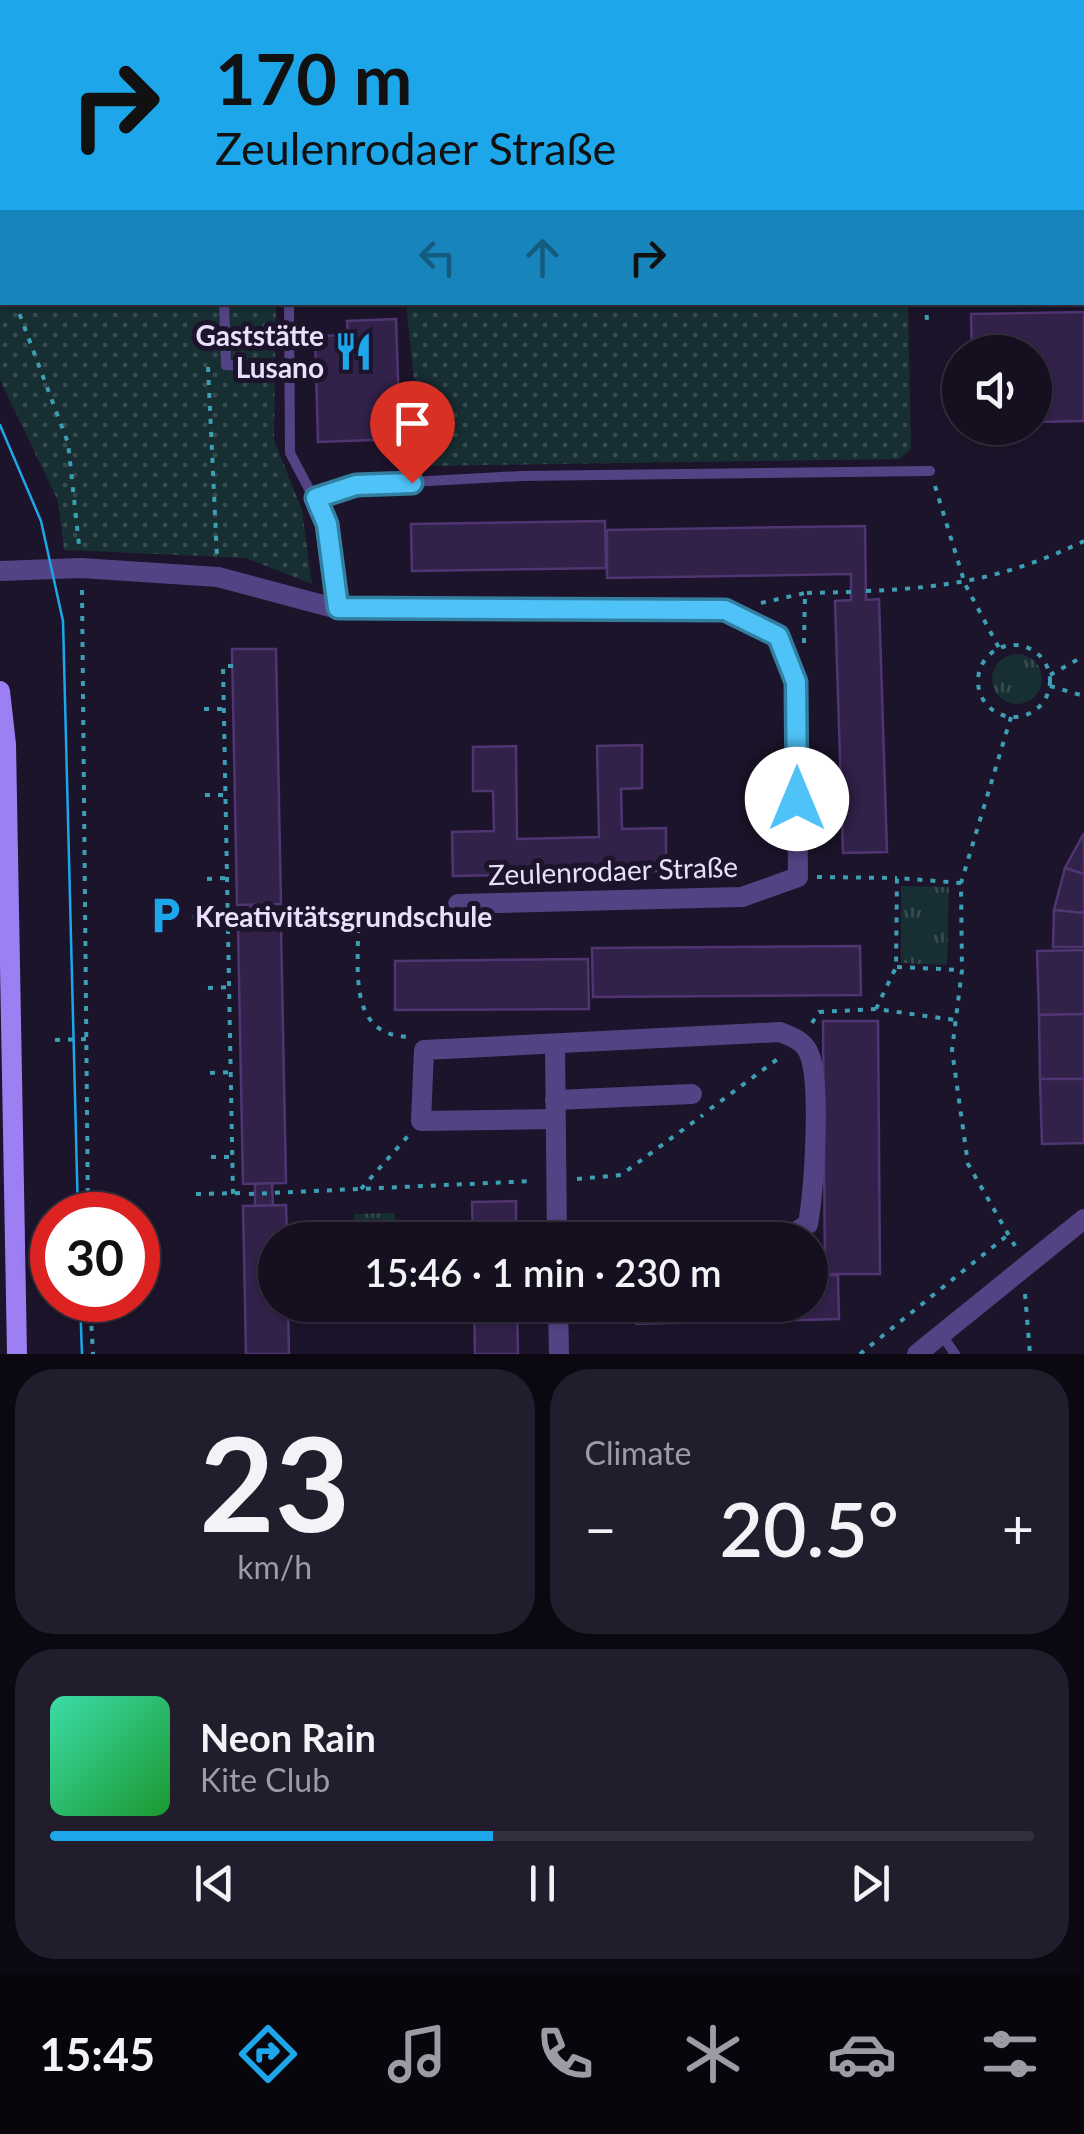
<!DOCTYPE html>
<meta charset="utf-8">
<style>
:root{--surface:#150f20;--page:#221d2d;--text:#f1f3f6;--muted:#9d9ca5;--line:#342f3e;--accent:#1da7ea}
body{margin:0;font-family:Lato,sans-serif;background:var(--page);color:var(--text);height:100vh;display:flex;flex-direction:column;font-size:38px;white-space:nowrap}
*{box-sizing:border-box;margin:0}
p{font-size:32px;color:var(--muted)}
.icon{flex:none;width:55px;height:55px;fill:none;stroke:currentColor;stroke-width:2;stroke-linecap:round;stroke-linejoin:round}
.map{position:relative;height:1354px;overflow:hidden}
.side{display:flex;flex-direction:column;gap:15px;padding:15px;background:#0c0812;flex:1}
.side>*{flex:none}
.banner{position:absolute;left:0px;top:0px;width:1085px;height:305px;box-shadow:0 2px 8px #0004,0 0 0 2px var(--line);background:#1da7ea;color:#111;overflow:hidden}
.buttons{position:absolute;left:942px;top:335px;display:grid;gap:20px}
.buttons a{display:grid;place-items:center;width:110px;height:110px;border-radius:50%;background:var(--surface);box-shadow:0 2px 8px #0004,0 0 0 2px var(--line);font-size:50px}
.speed{position:absolute;left:30px;top:1192px;display:flex;gap:20px;font-size:50px;font-weight:700;text-align:center}
.speed>*{display:grid;place-content:center;width:130px;height:130px;border-radius:50%;background:var(--surface);box-shadow:0 2px 8px #0004,0 0 0 2px var(--line);line-height:1}
.speed .limit{border:15px solid #d22;background:#fff;color:#111}
.pin{position:absolute;display:grid;place-items:center;width:85px;height:85px;color:#fff;margin:-102px -42px;border-radius:50% 50% 50% 0;rotate:-45deg;box-shadow:0 0 10px #0007}
.pin .icon{rotate:45deg}
.me{position:absolute;width:110px;margin:-55px;rotate:0deg;stroke-linejoin:round;filter:drop-shadow(0 0 8px #0008)}
.turn{display:flex;align-items:center;gap:35px;height:210px;padding:0 50px;font-size:45px}
.turn .icon{width:130px;height:130px;stroke-width:2.5}
.turn b{display:block;font-size:70px;line-height:85px}
.lanes{display:flex;align-items:center;height:95px;padding:0 50px;background:#0003;justify-content:center;gap:50px;direction:ltr}
.lanes .off{opacity:.35}
.big{font-size:75px;font-weight:600;line-height:1.1}
.side .widget{flex:1;display:flex;flex-direction:column;justify-content:center;gap:15px;min-width:0;padding:0 35px;border-radius:40px;background:var(--page)}
.side .dial{align-items:center;gap:0}
.dial b{font-size:130px;line-height:1}
.song{display:flex;align-items:center;gap:30px}
.cover{width:120px;height:120px;border-radius:15px;background:linear-gradient(135deg,hsl(160 70% 55%),hsl(130 70% 35%))}
.played{height:10px;border-radius:5px;background:linear-gradient(90deg,var(--accent) 45%,var(--line) 45%)}
.keys{display:flex;justify-content:space-around;direction:ltr}
.heat{display:flex;justify-content:space-between;align-items:center;font-size:55px;direction:ltr}
.side .tiles{flex:1;display:grid;gap:15px;grid-template-columns:1fr 1fr}
.widget:last-child{grid-column:span 2}
.trip{position:absolute;left:258px;top:1222px;width:570px;height:100px;border-radius:50px;background:var(--surface);box-shadow:0 2px 8px #0004,0 0 0 2px var(--line);font-weight:600;line-height:100px;text-align:center}
.tab-bar{display:flex;height:160px;justify-content:space-around;align-items:center;background:#08060d;color:var(--muted)}
.tab-bar .icon{width:70px;height:70px}
.tab-bar .selected{color:var(--accent)}
.tab-bar b{font-size:45px;color:var(--text)}
.map>svg:first-child{display:block}
</style>
<div class="map">
<svg width="1084" height="1354" viewBox="0 0 1084 1354">
<defs>
<pattern id="grass-dots" width="8" height="8" patternUnits="userSpaceOnUse" patternTransform="scale(2.5)"><rect width="8" height="8" fill="#172e33"/><path d="M2 2h.1M6 6h.1" fill="none" stroke="#394c51" stroke-width="1.8" stroke-linecap="round"/></pattern>
<pattern id="forest-crowns" width="20" height="18" patternUnits="userSpaceOnUse" patternTransform="scale(2.5)"><rect width="20" height="18" fill="#172e33"/><path d="M2 6a3 3 0 1 1 6 0M12 15a3 3 0 1 1 6 0" fill="none" stroke="#394c51"/></pattern>
<pattern id="park-tufts" width="24" height="20" patternUnits="userSpaceOnUse" patternTransform="scale(2.5)"><rect width="24" height="20" fill="#172e33"/><path d="M3 7l-1-3M5 7V3M7 7l1-3M15 17l-1-3M17 17v-4M19 17l1-3" fill="none" stroke="#394c51"/></pattern>
</defs>
<rect width="100%" height="100%" fill="#1c142a"/>
<g fill="url(#grass-dots)">
<polygon points="0,0 416,0 2,2 2,302 276,303 274,440 302,510 312,584 246,558 64,550 58,501 0,380"/>
<polygon points="406,303 908,303 911,449 900,459 423,466"/>
</g>
<polygon fill="url(#forest-crowns)" points="416,0 908,0 909,2 408,2"/>
<g fill="url(#park-tufts)">
<circle cx="1017" cy="679" r="25"/>
<polygon points="901,886 949,887 947,965 901,963"/>
<polygon points="395,1213 396,1240 355,1240 354,1214"/>
</g>
<g fill="#322149" stroke="#503573" stroke-width="2.5">
<polygon points="1084,312 1084,421 1035,422 1035,352 972,352 971,314"/>
<polygon points="396,319 400,439 318,442 315,336 348,335 347,321"/>
<polygon points="605,521 606,568 412,571 411,524"/>
<polygon points="865,526 866,600 879,599 887,852 843,853 835,601 851,600 851,574 607,578 607,530"/>
<polygon points="232,649 276,649 281,904 237,905"/>
<polygon points="642,745 642,788 621,789 622,829 666,828 666,871 601,872 601,882 515,884 515,875 453,876 452,832 494,831 493,791 473,791 473,747 516,746 517,839 599,837 597,746"/>
<polygon points="1084,833 1084,874 1065,868"/>
<polygon points="1065,868 1084,874 1084,913 1054,910"/>
<polygon points="267,904 267,928 251,928 250,905"/>
<polygon points="1054,910 1084,913 1084,947 1053,947"/>
<polygon points="281,927 286,1183 243,1184 238,928"/>
<polygon points="860,946 861,995 593,997 592,948"/>
<polygon points="1084,950 1084,1014 1039,1015 1037,951"/>
<polygon points="588,959 589,1009 395,1010 395,961"/>
<polygon points="1084,1014 1084,1079 1040,1079 1039,1015"/>
<polygon points="823,1021 878,1021 880,1274 825,1274"/>
<polygon points="1040,1079 1084,1079 1084,1143 1042,1144"/>
<polygon points="272,1183 273,1206 255,1206 255,1184"/>
<polygon points="516,1201 516,1240 473,1240 472,1202"/>
<polygon points="286,1205 287,1240 275,1240 275,1305 288,1305 289,1354 246,1354 243,1206"/>
<polygon points="810,1275 838,1275 839,1319 636,1324 635,1305 810,1305"/>
<polygon points="474,1305 517,1305 518,1354 475,1354"/>
</g>
<g fill="none" stroke-linecap="round" stroke-linejoin="round">
<g stroke="#3c9fb3" stroke-width="4" stroke-dasharray="5 8" stroke-linecap="butt">
<polyline points="879,0 880,2"/>
<polyline points="246,2 248,0"/>
<polyline points="272,2 272,0"/>
<polyline points="896,2 896,0"/>
<polyline points="0,84 2,82"/>
<polyline points="1082,124 1084,124"/>
<polyline points="0,142 2,143"/>
<polyline points="0,208 2,207"/>
<polyline points="0,268 2,273"/>
<polyline points="15,302 68,443 79,545"/>
<polyline points="926,302 927,321"/>
<polyline points="208,367 217,557"/>
<polyline points="935,486 965,584 999,648"/>
<polyline points="82,590 88,1215"/>
<path d="M866 591C948 588 1010 577 1084 541"/>
<polyline points="761,603 805,593"/>
<polyline points="804,643 805,593 851,592"/>
<circle cx="1014" cy="681" r="36"/>
<polyline points="233,666 223,666 233,1194"/>
<polyline points="1050,675 1084,656"/>
<polyline points="1050,686 1084,696"/>
<polyline points="204,709 224,709"/>
<polyline points="1011,717 961,883 962,970 952,1050 968,1164 1015,1246"/>
<polyline points="205,795 226,795"/>
<polyline points="817,877 897,878"/>
<polyline points="207,879 227,878"/>
<path d="M358 915C360 964 344 1035 409 1037"/>
<polyline points="192,917 237,916"/>
<polyline points="244,917 439,912"/>
<polyline points="897,967 962,970"/>
<polyline points="208,988 229,987"/>
<polyline points="876,1009 896,967 897,878 961,883"/>
<polyline points="812,1023 819,1012 876,1009 955,1020"/>
<polyline points="55,1040 86,1039"/>
<polyline points="210,1073 231,1072"/>
<polyline points="710,1109 783,1055"/>
<polyline points="211,1157 232,1157"/>
<polyline points="577,1179 621,1175 703,1115"/>
<polyline points="361,1189 408,1136"/>
<polyline points="196,1194 241,1193"/>
<polyline points="249,1194 533,1181"/>
<polyline points="1025,1294 1030,1354"/>
<polyline points="90,1300 93,1354"/>
<polyline points="860,1354 1009,1234"/>
</g>
<g stroke="#544384" stroke-width="10">
<polyline points="224,302 226,365 290,369"/>
<polyline points="289,302 290,453 327,523 338,608"/>
<polyline points="316,498 356,485 521,476 930,471"/>
<polyline points="942,1335 955,1354"/>
</g>
<g stroke="#544384" stroke-width="20">
<polyline points="0,571 81,568 218,577 338,609 725,611 778,636 796,682 798,877 742,897 458,904"/>
<polyline points="555,1044 557,1240"/>
<polyline points="555,1100 692,1094"/>
<path d="M555 1119 421 1121 424 1050 780 1032C794 1038 805 1041 810 1056 821 1088 814 1189 808 1224L791 1235 710 1240"/>
<polyline points="558,1305 559,1354"/>
</g>
<polyline stroke="#544384" stroke-width="20" points="917,1354 1084,1219"/>
<polyline stroke="#9c7ff3" stroke-width="20" points="0,691 6,744 17,1354"/>
<g stroke="#1da7ea" stroke-width="2.5">
<polyline points="87,2 91,0"/>
<polyline points="0,58 2,57"/>
<polyline points="0,425 41,521 63,621 78,1215"/>
<polyline points="80,1300 82,1354"/>
</g>
</g>
<g fill="none" stroke-linecap="round" stroke-linejoin="round">
<defs>
<polyline id="route" points="412,483 356,485 316,498 327,524 338,608 725,610 778,636 796,682 797,799"/>
</defs>
<use href="#route" stroke="#337fa1" stroke-width="25"/>
<use href="#route" stroke="#4fc3f7" stroke-width="18"/>
</g>
<defs>
<symbol id="restaurant-bare" viewBox="-9 -9 18 18"><path d="M-5-6h1v4h1v-4h1v4h1v-4h1v5L-1.5 .5V6h-2V.5L-5-1ZM5-6V6H3V1.5H1.5Q1.5-4 5-6Z" fill="#1da7ea" stroke="#1c142a" stroke-width="2.5" paint-order="stroke"/></symbol>
<symbol id="parking-bare" viewBox="-9 -9 18 18"><path d="M-3.5-5.5H1a3.5 3.5 0 0 1 0 7H-1V5.5H-3.5ZM-1-3.4V-.6H.8a1.4 1.4 0 0 0 0-2.8Z" fill="#1da7ea" stroke="#1c142a" stroke-width="2.5" paint-order="stroke"/></symbol>
</defs>
<g fill-rule="evenodd">
<use href="#restaurant-bare" x="326" y="324" width="55" height="55"/>
<use href="#parking-bare" x="138" y="888" width="55" height="55"/>
</g>
<g text-anchor="middle" dominant-baseline="central" stroke-width="10" stroke-linejoin="round" paint-order="stroke">
<g font-size="28" font-weight="bold" fill="#e9dffc" stroke="#1c142a" text-anchor="end">
<text x="324" y="335">Gaststätte<tspan x="324" dy="32">Lusano</tspan></text>
<text x="195" y="916" text-anchor="start">Kreativitätsgrundschule</text>
</g>
<g font-size="28" fill="#e9dffc" stroke="#1c142a">
<text transform="translate(613 870) rotate(-2)">Zeulenrodaer Straße</text>
</g>
</g>
</svg>
<div class="buttons">
<a><svg class="icon" aria-label="sound" viewBox="0 0 24 24"><path d="M4 9h4l5-4v14l-5-4H4zM17 9q2 3 0 6"/></svg></a>
</div>
<div class="speed"><div class="limit">30</div></div>
<div class="pin" style="left:412px;top:483px;background:#d93025"><svg class="icon" aria-label="arrive" viewBox="0 0 24 24"><path d="M6 21V4h12l-3 4 3 4H6"/></svg></div>
<svg class="me" style="left:797px;top:799px" viewBox="-20 -20 40 40"><circle r="19" fill="#fff"/><path d="M0-13L10 11 0 6-10 11z" fill="#4fc3f7"/></svg>
<div class="trip">15:46 · 1 min · 230 m</div>
<div class="banner">
<div class="turn"><svg class="icon" aria-label="right" viewBox="0 0 24 24"><path d="M7 20v-9h11M14 6l5 5-5 5"/></svg><div><b>170 m</b>Zeulenrodaer Straße</div></div>
<div class="lanes"><svg class="icon off" aria-label="left" viewBox="0 0 24 24"><path d="M17 20v-9H6M10 6l-5 5 5 5"/></svg><svg class="icon off" aria-label="ahead" viewBox="0 0 24 24"><path d="M12 20V5M6 11l6-6 6 6"/></svg><svg class="icon" aria-label="right" viewBox="0 0 24 24"><path d="M7 20v-9h11M14 6l5 5-5 5"/></svg></div>
</div>
</div>
<section class="side">
<div class="tiles">
<div class="widget dial"><b>23</b><p>km/h</p></div>
<div class="widget"><p>Climate</p>
<div class="heat"><a>−</a><b class="big">20.5°</b><a>+</a></div>
</div>
<div class="widget">
<div class="song"><i class="cover"></i><div><b>Neon Rain</b><p>Kite Club</p></div></div>
<div class="played"></div>
<div class="keys"><svg class="icon" aria-label="previous" viewBox="0 0 24 24"><path d="M18 5L8 12l10 7zM5 5v14"/></svg><svg class="icon" aria-label="pause" viewBox="0 0 24 24"><path d="M8 5v14M16 5v14"/></svg><svg class="icon" aria-label="next" viewBox="0 0 24 24"><path d="M6 5l10 7-10 7zM19 5v14"/></svg></div>
</div>
</div>
</section>
<nav class="tab-bar">
<b>15:45</b>
<svg class="icon selected" aria-label="directions" viewBox="0 0 24 24"><path d="M12 3l9 9-9 9-9-9zM9 14v-3h6M13 9l2 2-2 2"/></svg>
<svg class="icon" aria-label="music" viewBox="0 0 24 24"><path d="M9 18V5l10-2v13"/><circle cx="6" cy="18" r="3"/><circle cx="16" cy="16" r="3"/></svg>
<svg class="icon" aria-label="phone" viewBox="0 0 24 24"><path d="M5 4h4l2 5-3 2q2 4 5 5l2-3 5 2v4C11 20 4 13 5 4z"/></svg>
<svg class="icon" aria-label="climate" viewBox="0 0 24 24"><path d="M12 3v18M4 7l16 10M4 17L20 7"/></svg>
<svg class="icon" aria-label="car" viewBox="0 0 24 24"><path d="M5 17H2v-5l4-1 3-4h7l3 4 3 1v5h-3M9 17h6M6 11h13"/><circle cx="7" cy="17" r="2"/><circle cx="17" cy="17" r="2"/></svg>
<svg class="icon" aria-label="filters" viewBox="0 0 24 24"><path d="M4 7h16M4 17h16"/><circle cx="9" cy="7" r="2"/><circle cx="15" cy="17" r="2"/></svg>
</nav>
